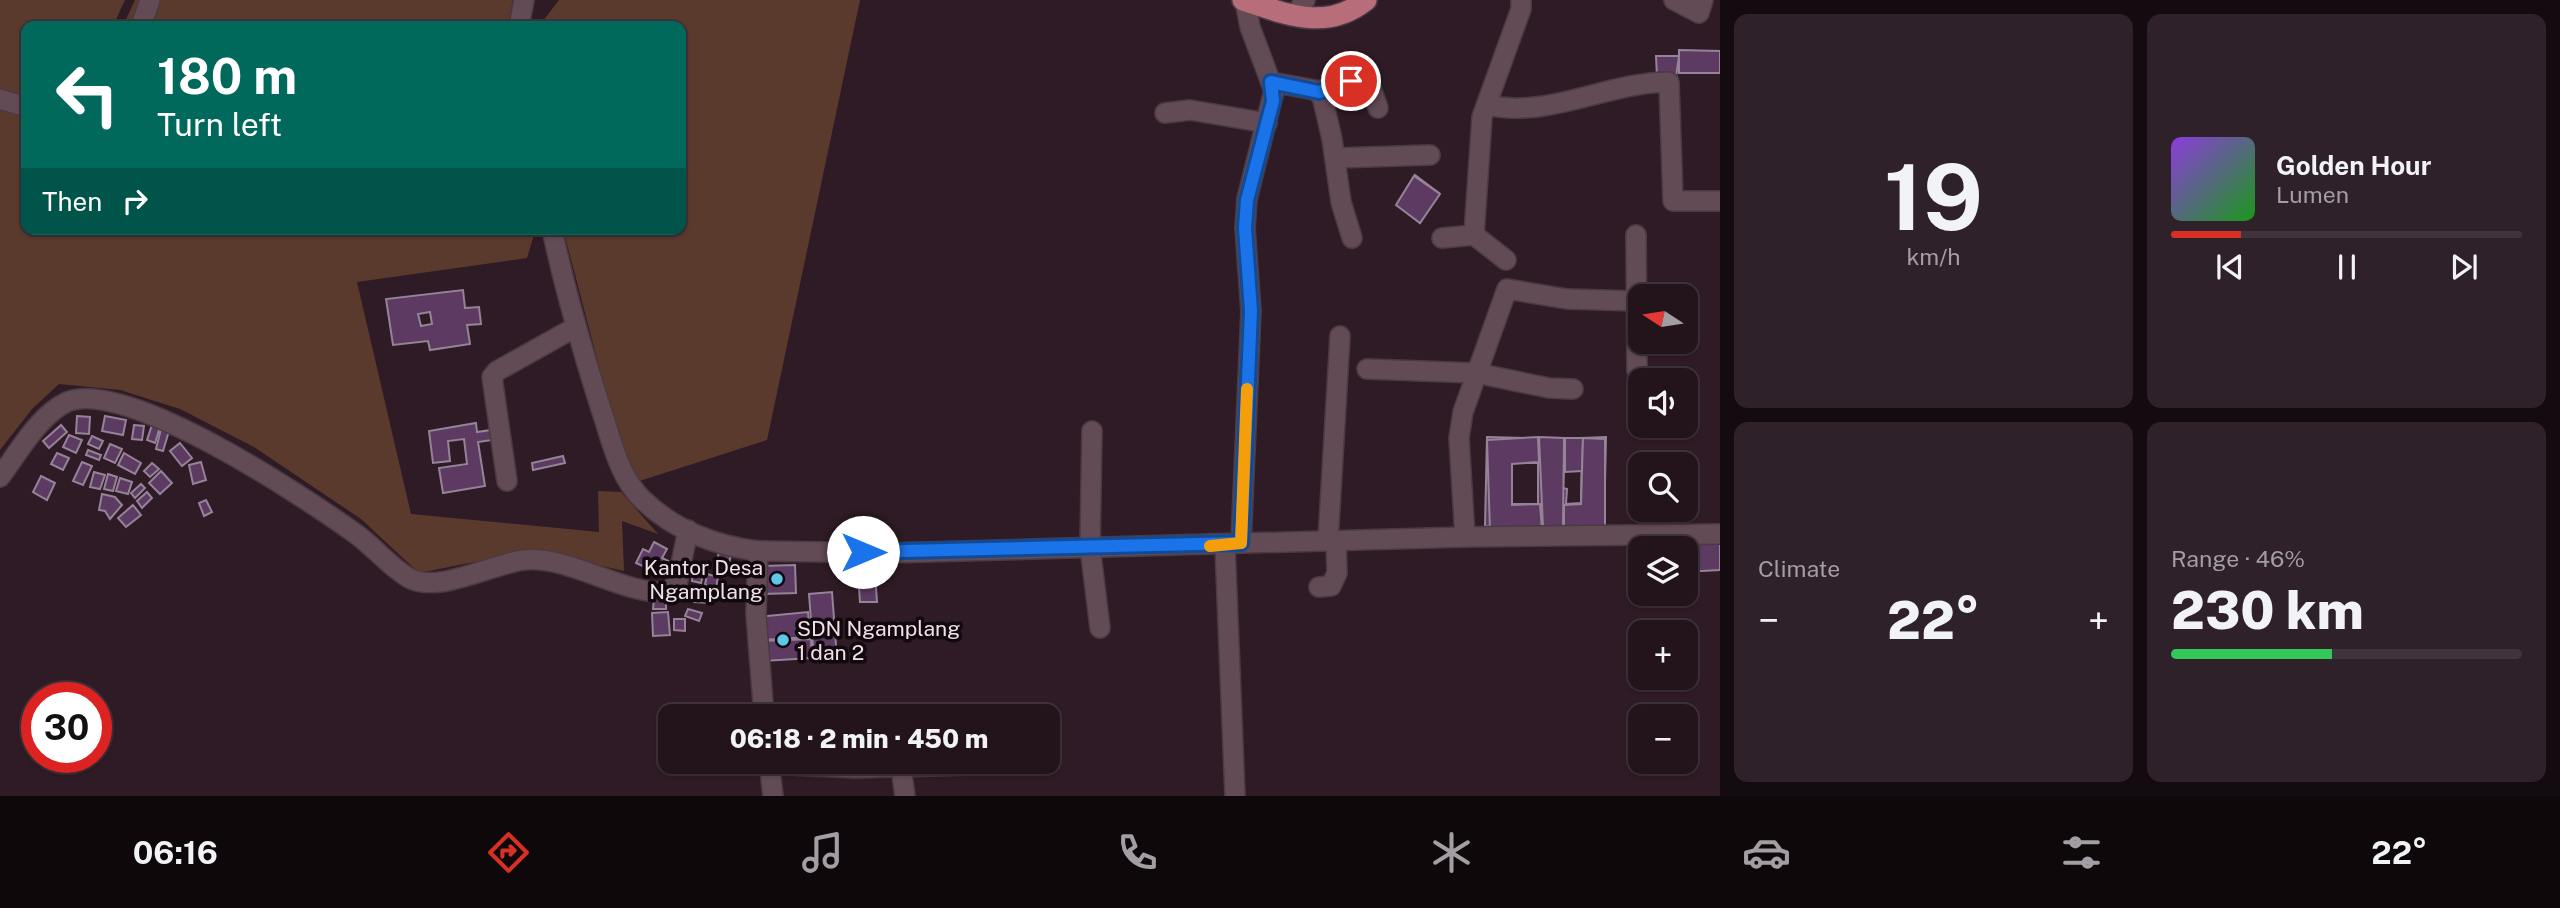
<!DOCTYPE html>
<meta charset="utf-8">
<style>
:root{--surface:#23141c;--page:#2f2129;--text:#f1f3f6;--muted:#a39ea3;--line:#40333b;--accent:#d93025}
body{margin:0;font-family:"Public Sans",sans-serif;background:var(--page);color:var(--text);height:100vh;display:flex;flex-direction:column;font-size:26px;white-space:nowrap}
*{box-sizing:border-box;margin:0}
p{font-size:23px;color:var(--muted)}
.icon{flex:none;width:38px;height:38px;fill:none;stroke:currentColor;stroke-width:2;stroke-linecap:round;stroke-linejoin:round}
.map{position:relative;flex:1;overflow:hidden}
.side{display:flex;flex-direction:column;gap:14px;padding:14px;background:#130b0f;width:840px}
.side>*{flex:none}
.guide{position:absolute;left:21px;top:21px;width:665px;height:214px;border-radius:14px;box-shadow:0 2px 5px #0004,0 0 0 2px var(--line);background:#00695c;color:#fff;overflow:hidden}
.needle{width:46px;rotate:282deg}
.fabs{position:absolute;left:1628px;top:284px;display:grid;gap:14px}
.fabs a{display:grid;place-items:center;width:70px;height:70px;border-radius:14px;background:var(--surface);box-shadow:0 2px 5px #0004,0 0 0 2px var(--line);font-size:35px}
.speed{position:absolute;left:21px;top:682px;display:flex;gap:14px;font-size:35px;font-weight:700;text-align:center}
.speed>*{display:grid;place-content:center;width:91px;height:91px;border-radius:50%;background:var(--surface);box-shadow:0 2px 5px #0004,0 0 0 2px var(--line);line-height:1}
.speed .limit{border:10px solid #d22;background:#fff;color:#111}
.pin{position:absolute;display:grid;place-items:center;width:60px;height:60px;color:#fff;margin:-30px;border:4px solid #fff;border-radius:50%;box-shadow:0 2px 7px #0007}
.me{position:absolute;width:77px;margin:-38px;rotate:90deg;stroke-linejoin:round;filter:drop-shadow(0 0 5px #0008)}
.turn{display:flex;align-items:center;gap:24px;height:147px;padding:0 21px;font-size:32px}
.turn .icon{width:91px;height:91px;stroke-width:2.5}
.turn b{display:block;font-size:49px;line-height:60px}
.then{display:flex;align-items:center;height:66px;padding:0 21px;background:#0003;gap:14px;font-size:26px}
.big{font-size:52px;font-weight:800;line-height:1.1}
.side .tile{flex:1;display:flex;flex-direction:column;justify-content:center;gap:10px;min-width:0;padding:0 24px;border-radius:14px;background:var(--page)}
.side .dial{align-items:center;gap:0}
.dial b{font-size:91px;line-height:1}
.song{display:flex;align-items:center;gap:21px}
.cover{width:84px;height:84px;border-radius:10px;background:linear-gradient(135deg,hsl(270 70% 55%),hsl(120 70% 35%))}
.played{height:7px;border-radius:4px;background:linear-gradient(90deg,var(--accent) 20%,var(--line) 20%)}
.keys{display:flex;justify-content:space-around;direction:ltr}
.heat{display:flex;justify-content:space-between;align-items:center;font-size:38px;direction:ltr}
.charge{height:10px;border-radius:5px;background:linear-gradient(90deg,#34c759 46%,var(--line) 0)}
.side .tiles{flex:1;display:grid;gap:14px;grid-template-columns:repeat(2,1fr)}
.trip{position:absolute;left:658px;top:704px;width:402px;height:70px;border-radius:14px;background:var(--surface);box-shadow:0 2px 5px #0004,0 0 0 2px var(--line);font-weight:800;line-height:70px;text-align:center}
.menu{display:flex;height:112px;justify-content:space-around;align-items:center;background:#0e080b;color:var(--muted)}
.menu .icon{width:49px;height:49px}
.menu .on{color:var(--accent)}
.menu b{font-size:32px;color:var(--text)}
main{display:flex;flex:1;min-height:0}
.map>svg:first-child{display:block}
</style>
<main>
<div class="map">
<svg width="1720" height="796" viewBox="0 0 1720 796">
<rect width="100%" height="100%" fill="#2f1b25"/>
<g fill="#5b3a2e">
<polygon points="0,0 125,0 113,26 26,26 26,229 532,229 533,238 527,258 357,282 411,514 599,532 598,491 621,492 658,534 622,521 624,571 546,553 524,552 419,573 361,519 254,447 180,409 120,390 59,384 32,409 0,450"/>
<polygon points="135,0 513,0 508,26 123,26"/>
<polygon points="559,0 860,0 767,440 630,484 563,229 681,229 681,26 539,26"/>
</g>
<g fill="#5c3a61" stroke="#958397" stroke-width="2" fill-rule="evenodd">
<polygon points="1679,50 1720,51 1720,73 1679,73"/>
<polygon points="1656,56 1679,56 1676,77 1657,77"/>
<polygon points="1415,175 1439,193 1420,223 1397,204"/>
<polygon points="1414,176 1440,194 1420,223 1396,205"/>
<path d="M463 290 465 308 479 307 481 324 467 325 470 344 430 350 428 341 393 345 386 299ZM430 312 432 324 421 326 418 314Z"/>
<polygon points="77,416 90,417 89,434 76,433"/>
<polygon points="105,416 126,420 123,435 102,431"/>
<polygon points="476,423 477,432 491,430 492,440 478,442 485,486 443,493 439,468 467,464 464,439 448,441 450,461 433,463 429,431"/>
<polygon points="61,425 67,432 49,448 43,441"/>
<polygon points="134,425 144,426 142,440 132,439"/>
<polygon points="152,425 160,427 155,443 147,440"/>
<polygon points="161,429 169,431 163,451 156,449"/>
<polygon points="69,435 82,440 76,453 63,447"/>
<polygon points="92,436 103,441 99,449 88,444"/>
<path d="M1487 437 1565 439 1563 488 1567 489 1566 504 1581 503 1582 438 1606 437 1604 528 1485 526ZM1511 463H1538V504H1512Z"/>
<polygon points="1538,437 1539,462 1512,464 1512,505 1540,504 1542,529 1490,530 1487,440"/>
<polygon points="1539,437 1564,438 1563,526 1543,528"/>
<polygon points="1565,438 1583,438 1582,471 1565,472"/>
<polygon points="1583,438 1605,439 1605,526 1564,526 1564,505 1581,504"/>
<polygon points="180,443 192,458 182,466 170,451"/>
<polygon points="110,444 122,449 115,463 104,458"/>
<polygon points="88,450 101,455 99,460 86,455"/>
<polygon points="57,453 69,458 63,470 51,464"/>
<polygon points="124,453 141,463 135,474 118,465"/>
<polygon points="563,456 565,463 533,470 532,463"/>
<polygon points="82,462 92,466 83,485 73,481"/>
<polygon points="201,462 206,480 193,484 189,465"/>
<polygon points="152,463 159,469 150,477 144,471"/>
<polygon points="161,471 172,483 160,494 149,483"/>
<polygon points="94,472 105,475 100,489 90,487"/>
<polygon points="108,474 117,477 113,491 104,489"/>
<polygon points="41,476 55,483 47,500 33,492"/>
<polygon points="120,478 132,482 128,494 116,491"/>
<polygon points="141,484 145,488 135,498 131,493"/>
<polygon points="147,492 152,498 142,508 137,501"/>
<polygon points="102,494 115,497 122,505 110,519 105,511 99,510"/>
<polygon points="206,500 212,512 204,516 199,503"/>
<polygon points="133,505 141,515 126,527 118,518"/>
<polygon points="654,542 667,549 662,558 676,565 669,578 636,563 643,549 649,552"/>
<polygon points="1681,542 1720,543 1720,570 1685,572 1685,548 1682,548"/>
<polygon points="719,552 731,555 727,571 715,568"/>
<polygon points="795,565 796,593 759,594 758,566"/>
<polygon points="693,573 703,575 701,583 692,581"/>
<polygon points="707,574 718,577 716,588 705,585"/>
<polygon points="858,574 875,574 877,602 860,602"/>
<polygon points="694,590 710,591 710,603 694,602"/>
<polygon points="832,592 837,658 814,660 809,594"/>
<polygon points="654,599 666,599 666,609 653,609"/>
<polygon points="688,609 702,613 699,621 685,616"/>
<polygon points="668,612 670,635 653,636 652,613"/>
<polygon points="808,612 810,637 760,640 758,617"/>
<polygon points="674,619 685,619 685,631 674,630"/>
<polygon points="811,639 812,658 763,661 761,641"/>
</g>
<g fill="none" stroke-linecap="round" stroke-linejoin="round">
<defs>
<g id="minor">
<polyline points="1674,0 1699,13 1703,0"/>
<polyline points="1295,16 1305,0"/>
<polyline points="141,26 150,0"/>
<polyline points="519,26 524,0"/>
<polyline points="1271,82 1315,90 1322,96 1332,139 1341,202 1352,238"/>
<path d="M1319 92C1333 83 1355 75 1370 85L1378 108"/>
<polyline points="0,99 26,107"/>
<path d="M1487 105C1549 119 1607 82 1669 82L1673 201H1720"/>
<polyline points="1165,113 1190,110 1267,123"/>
<polyline points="1335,158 1430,155"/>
<path d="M552 229C565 291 582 349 601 409 611 438 619 478 643 500 674 530 716 546 758 551L756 614 764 716"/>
<polyline points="1474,235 1506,260"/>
<polyline points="1636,235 1637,371"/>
<polyline points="1442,238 1474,235 1482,117 1521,9 1521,0"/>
<polyline points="1367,369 1476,373 1549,388 1573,389"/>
<polyline points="1092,431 1090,547 1100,628"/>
<path d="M0 477C18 453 39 415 67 402 125 377 306 498 356 534 374 547 390 567 409 578 438 594 492 564 523 560 570 555 622 595 667 592L677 584 688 530"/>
<polyline points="507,481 492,377 497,371 574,328"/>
<polyline points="1465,537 1459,438 1463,412 1507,289 1567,299 1637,301"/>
<polyline points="1328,541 1340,336"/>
<polyline points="1241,543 1251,311 1245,228 1247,199 1274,91 1250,27 1245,1"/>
<polyline points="1225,546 1235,796"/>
<polyline points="758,551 889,553 1465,537 1720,534"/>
<polyline points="1319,587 1331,586 1337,573 1336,541"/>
<polyline points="769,761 773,796"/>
<polyline points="769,764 855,768 970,765"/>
<polyline points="901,768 905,796"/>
</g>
<path id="major" d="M1243 0C1286 14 1326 32 1366 0"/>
</defs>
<use href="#minor" stroke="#4a3a42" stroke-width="22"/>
<use href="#major" stroke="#4a3a42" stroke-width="24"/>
<use href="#minor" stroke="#634b56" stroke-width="19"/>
<use href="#major" stroke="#b86e7a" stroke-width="21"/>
</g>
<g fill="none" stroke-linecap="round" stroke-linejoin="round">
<defs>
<polyline id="route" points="863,552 1241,543 1251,311 1245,228 1247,200 1273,101 1271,82 1319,92 1351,81"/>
</defs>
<use href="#route" stroke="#114b97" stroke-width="18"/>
<use href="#route" stroke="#1a73e8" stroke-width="12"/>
<polyline stroke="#f59e0b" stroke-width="12" points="1210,546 1241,543 1247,389"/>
</g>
<g fill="#5cc7e7" stroke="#11090d" stroke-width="2.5">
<circle cx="777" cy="579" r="7"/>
<circle cx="783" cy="640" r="7"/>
</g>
<g text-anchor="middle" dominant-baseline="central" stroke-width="7" stroke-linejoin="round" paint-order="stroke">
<g font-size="21" fill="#f0e1e8" stroke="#11090d" text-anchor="end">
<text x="763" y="567">Kantor Desa<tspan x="763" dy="24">Ngamplang</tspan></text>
<text x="797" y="628" text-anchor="start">SDN Ngamplang<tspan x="797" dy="24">1 dan 2</tspan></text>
</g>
</g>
</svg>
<div class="fabs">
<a><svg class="needle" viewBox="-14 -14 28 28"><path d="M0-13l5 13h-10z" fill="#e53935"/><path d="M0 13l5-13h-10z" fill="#a39ea3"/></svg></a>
<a><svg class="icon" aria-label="sound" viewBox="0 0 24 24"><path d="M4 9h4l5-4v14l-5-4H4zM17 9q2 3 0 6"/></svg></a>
<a><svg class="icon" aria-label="search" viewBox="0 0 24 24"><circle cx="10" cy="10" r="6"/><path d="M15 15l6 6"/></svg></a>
<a><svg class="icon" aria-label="layers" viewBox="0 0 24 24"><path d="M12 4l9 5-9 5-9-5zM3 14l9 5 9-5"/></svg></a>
<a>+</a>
<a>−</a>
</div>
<div class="speed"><div class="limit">30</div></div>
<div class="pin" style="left:1351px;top:81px;background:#d93025"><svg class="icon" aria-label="arrive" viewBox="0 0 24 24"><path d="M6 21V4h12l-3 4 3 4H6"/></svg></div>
<svg class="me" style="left:863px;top:552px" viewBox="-20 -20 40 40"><circle r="19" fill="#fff"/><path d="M0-13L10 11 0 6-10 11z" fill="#1a73e8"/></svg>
<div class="trip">06:18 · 2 min · 450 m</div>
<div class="guide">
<div class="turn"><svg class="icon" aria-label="left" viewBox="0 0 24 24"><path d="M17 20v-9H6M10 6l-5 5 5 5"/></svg><div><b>180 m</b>Turn left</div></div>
<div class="then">Then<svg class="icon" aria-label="right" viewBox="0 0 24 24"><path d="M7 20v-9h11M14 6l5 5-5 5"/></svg></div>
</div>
</div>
<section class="side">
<div class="tiles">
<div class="tile dial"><b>19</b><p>km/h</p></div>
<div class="tile">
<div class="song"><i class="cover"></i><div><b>Golden Hour</b><p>Lumen</p></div></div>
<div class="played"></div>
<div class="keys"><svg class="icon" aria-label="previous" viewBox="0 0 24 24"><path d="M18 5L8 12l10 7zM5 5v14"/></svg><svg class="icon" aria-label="pause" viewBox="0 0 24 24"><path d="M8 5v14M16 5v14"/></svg><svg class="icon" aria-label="next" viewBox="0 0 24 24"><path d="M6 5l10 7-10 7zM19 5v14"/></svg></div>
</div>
<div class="tile"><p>Climate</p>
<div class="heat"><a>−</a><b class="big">22°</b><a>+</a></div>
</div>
<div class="tile"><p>Range · 46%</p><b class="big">230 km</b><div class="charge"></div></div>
</div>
</section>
</main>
<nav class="menu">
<b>06:16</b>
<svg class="icon on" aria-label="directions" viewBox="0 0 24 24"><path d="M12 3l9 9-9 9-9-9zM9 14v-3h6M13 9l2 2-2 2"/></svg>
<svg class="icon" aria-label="music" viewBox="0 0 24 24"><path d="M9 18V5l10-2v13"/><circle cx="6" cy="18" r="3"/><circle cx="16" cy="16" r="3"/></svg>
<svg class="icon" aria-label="phone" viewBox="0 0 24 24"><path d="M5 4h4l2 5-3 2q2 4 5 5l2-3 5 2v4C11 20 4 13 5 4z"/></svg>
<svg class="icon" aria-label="climate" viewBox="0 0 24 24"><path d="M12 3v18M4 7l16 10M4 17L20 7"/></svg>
<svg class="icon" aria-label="car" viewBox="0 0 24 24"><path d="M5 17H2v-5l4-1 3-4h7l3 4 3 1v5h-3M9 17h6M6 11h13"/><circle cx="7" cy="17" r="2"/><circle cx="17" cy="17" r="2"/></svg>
<svg class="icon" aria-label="filters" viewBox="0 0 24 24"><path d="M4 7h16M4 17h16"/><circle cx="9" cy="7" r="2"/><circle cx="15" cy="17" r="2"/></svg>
<b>22°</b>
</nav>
